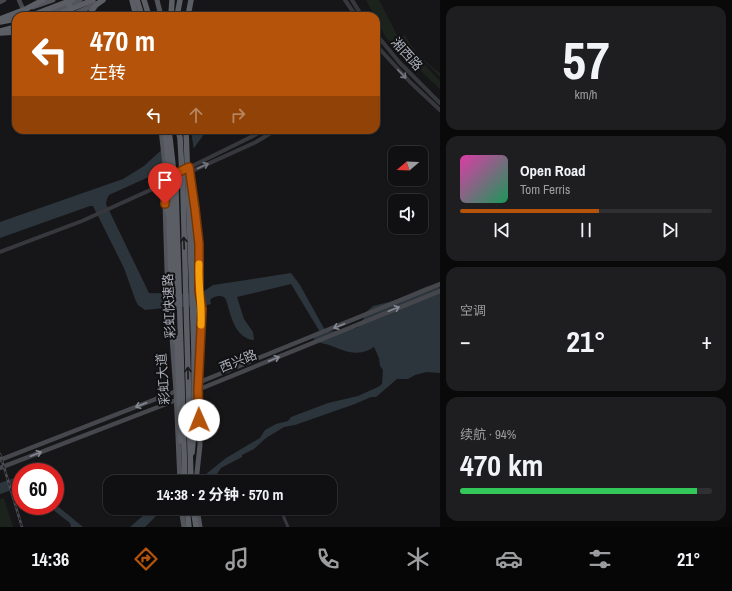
<!DOCTYPE html>
<html lang="zh">
<meta charset="utf-8">
<style>
:root{--surface:#101012;--page:#1e1e20;--text:#f1f3f6;--muted:#9c9d9f;--line:#303032;--accent:#b45309}
body{margin:0;font-family:"Archivo Narrow","Noto Sans SC",sans-serif;background:var(--page);color:var(--text);height:100vh;display:flex;flex-direction:column;font-size:15px;white-space:nowrap}
*{box-sizing:border-box;margin:0}
p{font-size:13px;color:var(--muted)}
.icon{flex:none;width:22px;height:22px;fill:none;stroke:currentColor;stroke-width:2;stroke-linecap:round;stroke-linejoin:round}
.map{position:relative;flex:1;overflow:hidden}
.side{display:flex;flex-direction:column;gap:6px;padding:6px;background:#09090a;width:292px}
.side>*{flex:none}
.top-card{position:absolute;left:12px;top:12px;width:368px;height:122px;border-radius:12px;box-shadow:0 1px 3px #0004,0 0 0 1px var(--line);background:#b45309;color:#fff;overflow:hidden}
.needle{width:26px;rotate:251deg}
.fabs{position:absolute;left:388px;top:146px;display:grid;gap:8px}
.fabs a{display:grid;place-items:center;width:40px;height:40px;border-radius:8px;background:var(--surface);box-shadow:0 1px 3px #0004,0 0 0 1px var(--line);font-size:20px}
.speed{position:absolute;left:12px;top:463px;display:flex;gap:8px;font-size:20px;font-weight:700;text-align:center}
.speed>*{display:grid;place-content:center;width:52px;height:52px;border-radius:50%;background:var(--surface);box-shadow:0 1px 3px #0004,0 0 0 1px var(--line);line-height:1}
.speed .limit{border:6px solid #d22;background:#fff;color:#111}
.pin{position:absolute;display:grid;place-items:center;width:34px;height:34px;color:#fff;margin:-41px -17px;border-radius:50% 50% 50% 0;rotate:-45deg;box-shadow:0 0 4px #0007}
.pin .icon{rotate:45deg}
.me{position:absolute;width:44px;margin:-22px;rotate:359deg;stroke-linejoin:round;filter:drop-shadow(0 0 3px #0008)}
.turn{display:flex;align-items:center;gap:14px;height:84px;padding:0 12px;font-size:18px}
.turn .icon{width:52px;height:52px;stroke-width:2.5}
.turn b{display:block;font-size:28px;line-height:34px}
.lanes{display:flex;align-items:center;height:38px;padding:0 12px;background:#0003;justify-content:center;gap:20px;direction:ltr}
.lanes .off{opacity:.35}
.big{font-size:30px;font-weight:700;line-height:1.1}
.side .widget{flex:1;display:flex;flex-direction:column;justify-content:center;gap:6px;min-width:0;padding:0 14px;border-radius:12px;background:var(--page)}
.side .dial{align-items:center;gap:0}
.dial b{font-size:52px;line-height:1}
.song{display:flex;align-items:center;gap:12px}
.cover{width:48px;height:48px;border-radius:6px;background:linear-gradient(135deg,hsl(320 70% 55%),hsl(150 70% 35%))}
.played{height:4px;border-radius:2px;background:linear-gradient(90deg,var(--accent) 55%,var(--line) 55%)}
.keys{display:flex;justify-content:space-around;direction:ltr}
.heat{display:flex;justify-content:space-between;align-items:center;font-size:22px;direction:ltr}
.charge{height:6px;border-radius:3px;background:linear-gradient(90deg,#34c759 94%,var(--line) 0)}
.trip{position:absolute;left:103px;top:475px;width:234px;height:40px;border-radius:12px;background:var(--surface);box-shadow:0 1px 3px #0004,0 0 0 1px var(--line);font-weight:700;line-height:40px;text-align:center}
.dock{display:flex;height:64px;justify-content:space-around;align-items:center;background:#060607;color:var(--muted)}
.dock .icon{width:28px;height:28px}
.dock .current{color:var(--accent)}
.dock b{font-size:18px;color:var(--text)}
main{display:flex;flex:1;min-height:0}
.map>svg:first-child{display:block}
</style>
<main>
<div class="map">
<svg width="440" height="527" viewBox="0 0 440 527">
<rect width="100%" height="100%" fill="#161618"/>
<g fill="#1c231d">
<polygon points="366,0 379,0 398,37 440,81 440,89 386,38 376,19 376,16 375,16"/>
<path d="M405 35C413 51 426 63 440 73V77L406 43 402 37Z"/>
<polygon points="4,498 13,527 0,527 0,499"/>
</g>
<g fill="#2c353c">
<path d="M183 130H207L194 148 169 171 153 175 109 195 107 199 106 204 149 293 194 294 201 293 213 285 291 273 300 285 326 332 357 328 361 325 366 312 373 306 393 301 428 286 437 285 440 288V373L427 372 415 375 408 379H397L376 397H371L355 404 295 425 284 427 266 438 254 449 242 455V457L221 468 214 478 207 482H193L200 479 226 458 260 438 265 430 276 424 288 421 291 417 328 403 358 396 378 387 382 384 383 370 380 366 379 358 374 347C371 349 367 351 363 352 351 355 340 349 329 345 322 343 318 343 313 338L320 332 291 284 237 297 244 319 253 332 254 340C239 339 233 324 229 310 228 307 227 301 225 298 220 294 213 297 210 300L211 304 204 306 174 307 145 310 138 305 135 299 124 268 93 206H90L0 238V222L123 179 144 166Z"/>
<polygon points="17,477 21,478 21,487 0,494 0,483"/>
<polygon points="55,504 83,527 71,527 70,523 48,506 55,506"/>
<polygon points="152,508 167,508 160,512 145,527 130,527"/>
</g>
<polygon fill="#161618" points="180,130 191,130 194,151 168,173 164,174 161,148"/>
<g fill="none" stroke-linecap="round" stroke-linejoin="round">
<polyline stroke="#37383d" stroke-width="3" points="280,508 288,527"/>
<g stroke="#37383d" stroke-width="4">
<polyline points="345,0 356,16"/>
<polyline points="352,0 362,16"/>
<polyline points="376,34 399,62 440,103"/>
<polyline points="376,45 410,82 440,110"/>
<polyline points="172,176 253,136 263,130"/>
<polyline points="0,252 82,221 256,142 276,130"/>
</g>
<g stroke="#45474d" stroke-width="4.5">
<polyline points="19,0 26,16"/>
<polyline points="0,2 4,0"/>
<polyline points="195,384 440,284"/>
<polyline points="195,391 440,291"/>
<polyline points="0,460 179,390"/>
<polyline points="0,468 179,399"/>
</g>
<g stroke="#53555c" stroke-width="5">
<polyline points="157,0 161,16"/>
<polyline points="33,7 53,0"/>
<polyline points="43,16 80,0"/>
<polyline points="70,16 98,3"/>
<polyline points="161,130 167,182 165,204 167,270 176,391 180,482"/>
<polyline points="190,175 195,209 199,244 199,291 202,309 198,390 200,445 196,482"/>
<polyline points="181,508 184,527"/>
<polyline points="197,508 200,527"/>
</g>
<g stroke="#5b5e65" stroke-width="5.5">
<polyline points="132,0 136,16"/>
<polyline points="137,0 142,16"/>
<polyline points="144,0 149,16"/>
<polyline points="35,14 72,0"/>
<polyline points="171,16 172,0"/>
<polyline points="177,16 180,0"/>
<polyline points="188,16 191,0"/>
<polyline points="0,22 16,19"/>
<polyline points="0,33 16,32"/>
<polyline points="165,204 169,216 173,331 176,342"/>
<polyline points="194,234 193,222 195,209"/>
<polyline points="192,453 194,433"/>
<polyline points="187,508 189,527"/>
<polyline points="193,508 196,527"/>
</g>
<defs>
<polyline id="rail" points="0,454 22,527"/>
</defs>
<use href="#rail" stroke="#4a4c52" stroke-width="2.5"/>
<use href="#rail" stroke="#111113" stroke-width="1" stroke-dasharray="3" stroke-linecap="butt"/>
<g stroke="#5b5e65" stroke-width="5.5">
<polyline points="69,0 70,16"/>
<polyline points="26,16 35,14"/>
<polyline points="54,16 93,0"/>
<polyline points="88,16 96,5 103,0"/>
<polyline points="0,19 26,9 43,0"/>
<polyline points="0,31 16,27"/>
<polyline points="163,130 166,138 171,191 176,307"/>
<polyline points="169,130 176,191 185,482"/>
<polyline points="178,130 180,138 183,191 191,482"/>
<polyline points="186,130 194,349"/>
<polyline points="194,234 196,323"/>
<polyline points="177,337 181,441"/>
<polyline points="194,345 194,433"/>
</g>
</g>
<defs><path id="oneway-shaft" d="M-6 0H5M1.5-3L5.5 0L1.5 3" fill="none" stroke-width="1.6" stroke-linecap="round" stroke-linejoin="round"/></defs>
<g stroke="#757881">
<use href="#oneway-shaft" transform="translate(402 74) rotate(46)"/>
<use href="#oneway-shaft" transform="translate(203 166) rotate(-24)"/>
</g>
<g stroke="#18191b">
<use href="#oneway-shaft" transform="translate(184 243) rotate(-92)"/>
<use href="#oneway-shaft" transform="translate(188 373) rotate(-91)"/>
</g>
<g stroke="#858993">
<use href="#oneway-shaft" transform="translate(394 309) rotate(-22)"/>
<use href="#oneway-shaft" transform="translate(339 326) rotate(158)"/>
<use href="#oneway-shaft" transform="translate(274 359) rotate(-22)"/>
<use href="#oneway-shaft" transform="translate(141 405) rotate(159)"/>
<use href="#oneway-shaft" transform="translate(36 454) rotate(-21)"/>
</g>
<g fill="none" stroke-linecap="round" stroke-linejoin="round">
<defs>
<polyline id="route" points="165,204 167,178 189,167 195,209 199,244 199,291 202,309 198,390 199,420"/>
</defs>
<use href="#route" stroke="#753606" stroke-width="10"/>
<use href="#route" stroke="#b45309" stroke-width="7"/>
<path stroke="#f59e0b" stroke-width="7" d="M199 264C198 285 202 304 201 325"/>
</g>
<g text-anchor="middle" dominant-baseline="central" stroke-width="4" stroke-linejoin="round" paint-order="stroke">
<g font-size="13" fill="#a8adb8" stroke="#111113">
<text transform="translate(407 54) rotate(48)">湘西路</text>
<text transform="translate(169 306) rotate(-92)">彩虹快速路</text>
<text transform="translate(238 361) rotate(-22)">西兴路</text>
<text transform="translate(163 379) rotate(-94)">彩虹大道</text>
</g>
</g>
</svg>
<div class="fabs">
<a><svg class="needle" viewBox="-14 -14 28 28"><path d="M0-13l5 13h-10z" fill="#e53935"/><path d="M0 13l5-13h-10z" fill="#9c9d9f"/></svg></a>
<a><svg class="icon" aria-label="sound" viewBox="0 0 24 24"><path d="M4 9h4l5-4v14l-5-4H4zM17 9q2 3 0 6"/></svg></a>
</div>
<div class="speed"><div class="limit">60</div></div>
<div class="pin" style="left:165px;top:204px;background:#d93025"><svg class="icon" aria-label="arrive" viewBox="0 0 24 24"><path d="M6 21V4h12l-3 4 3 4H6"/></svg></div>
<svg class="me" style="left:199px;top:420px" viewBox="-20 -20 40 40"><circle r="19" fill="#fff"/><path d="M0-13L10 11 0 6-10 11z" fill="#b45309"/></svg>
<div class="trip">14:38 · 2 分钟 · 570 m</div>
<div class="top-card">
<div class="turn"><svg class="icon" aria-label="left" viewBox="0 0 24 24"><path d="M17 20v-9H6M10 6l-5 5 5 5"/></svg><div><b>470 m</b>左转</div></div>
<div class="lanes"><svg class="icon" aria-label="left" viewBox="0 0 24 24"><path d="M17 20v-9H6M10 6l-5 5 5 5"/></svg><svg class="icon off" aria-label="ahead" viewBox="0 0 24 24"><path d="M12 20V5M6 11l6-6 6 6"/></svg><svg class="icon off" aria-label="right" viewBox="0 0 24 24"><path d="M7 20v-9h11M14 6l5 5-5 5"/></svg></div>
</div>
</div>
<section class="side">
<div class="widget dial"><b>57</b><p>km/h</p></div>
<div class="widget">
<div class="song"><i class="cover"></i><div><b>Open Road</b><p>Tom Ferris</p></div></div>
<div class="played"></div>
<div class="keys"><svg class="icon" aria-label="previous" viewBox="0 0 24 24"><path d="M18 5L8 12l10 7zM5 5v14"/></svg><svg class="icon" aria-label="pause" viewBox="0 0 24 24"><path d="M8 5v14M16 5v14"/></svg><svg class="icon" aria-label="next" viewBox="0 0 24 24"><path d="M6 5l10 7-10 7zM19 5v14"/></svg></div>
</div>
<div class="widget"><p>空调</p>
<div class="heat"><a>−</a><b class="big">21°</b><a>+</a></div>
</div>
<div class="widget"><p>续航 · 94%</p><b class="big">470 km</b><div class="charge"></div></div>
</section>
</main>
<nav class="dock">
<b>14:36</b>
<svg class="icon current" aria-label="directions" viewBox="0 0 24 24"><path d="M12 3l9 9-9 9-9-9zM9 14v-3h6M13 9l2 2-2 2"/></svg>
<svg class="icon" aria-label="music" viewBox="0 0 24 24"><path d="M9 18V5l10-2v13"/><circle cx="6" cy="18" r="3"/><circle cx="16" cy="16" r="3"/></svg>
<svg class="icon" aria-label="phone" viewBox="0 0 24 24"><path d="M5 4h4l2 5-3 2q2 4 5 5l2-3 5 2v4C11 20 4 13 5 4z"/></svg>
<svg class="icon" aria-label="climate" viewBox="0 0 24 24"><path d="M12 3v18M4 7l16 10M4 17L20 7"/></svg>
<svg class="icon" aria-label="car" viewBox="0 0 24 24"><path d="M5 17H2v-5l4-1 3-4h7l3 4 3 1v5h-3M9 17h6M6 11h13"/><circle cx="7" cy="17" r="2"/><circle cx="17" cy="17" r="2"/></svg>
<svg class="icon" aria-label="filters" viewBox="0 0 24 24"><path d="M4 7h16M4 17h16"/><circle cx="9" cy="7" r="2"/><circle cx="15" cy="17" r="2"/></svg>
<b>21°</b>
</nav>
